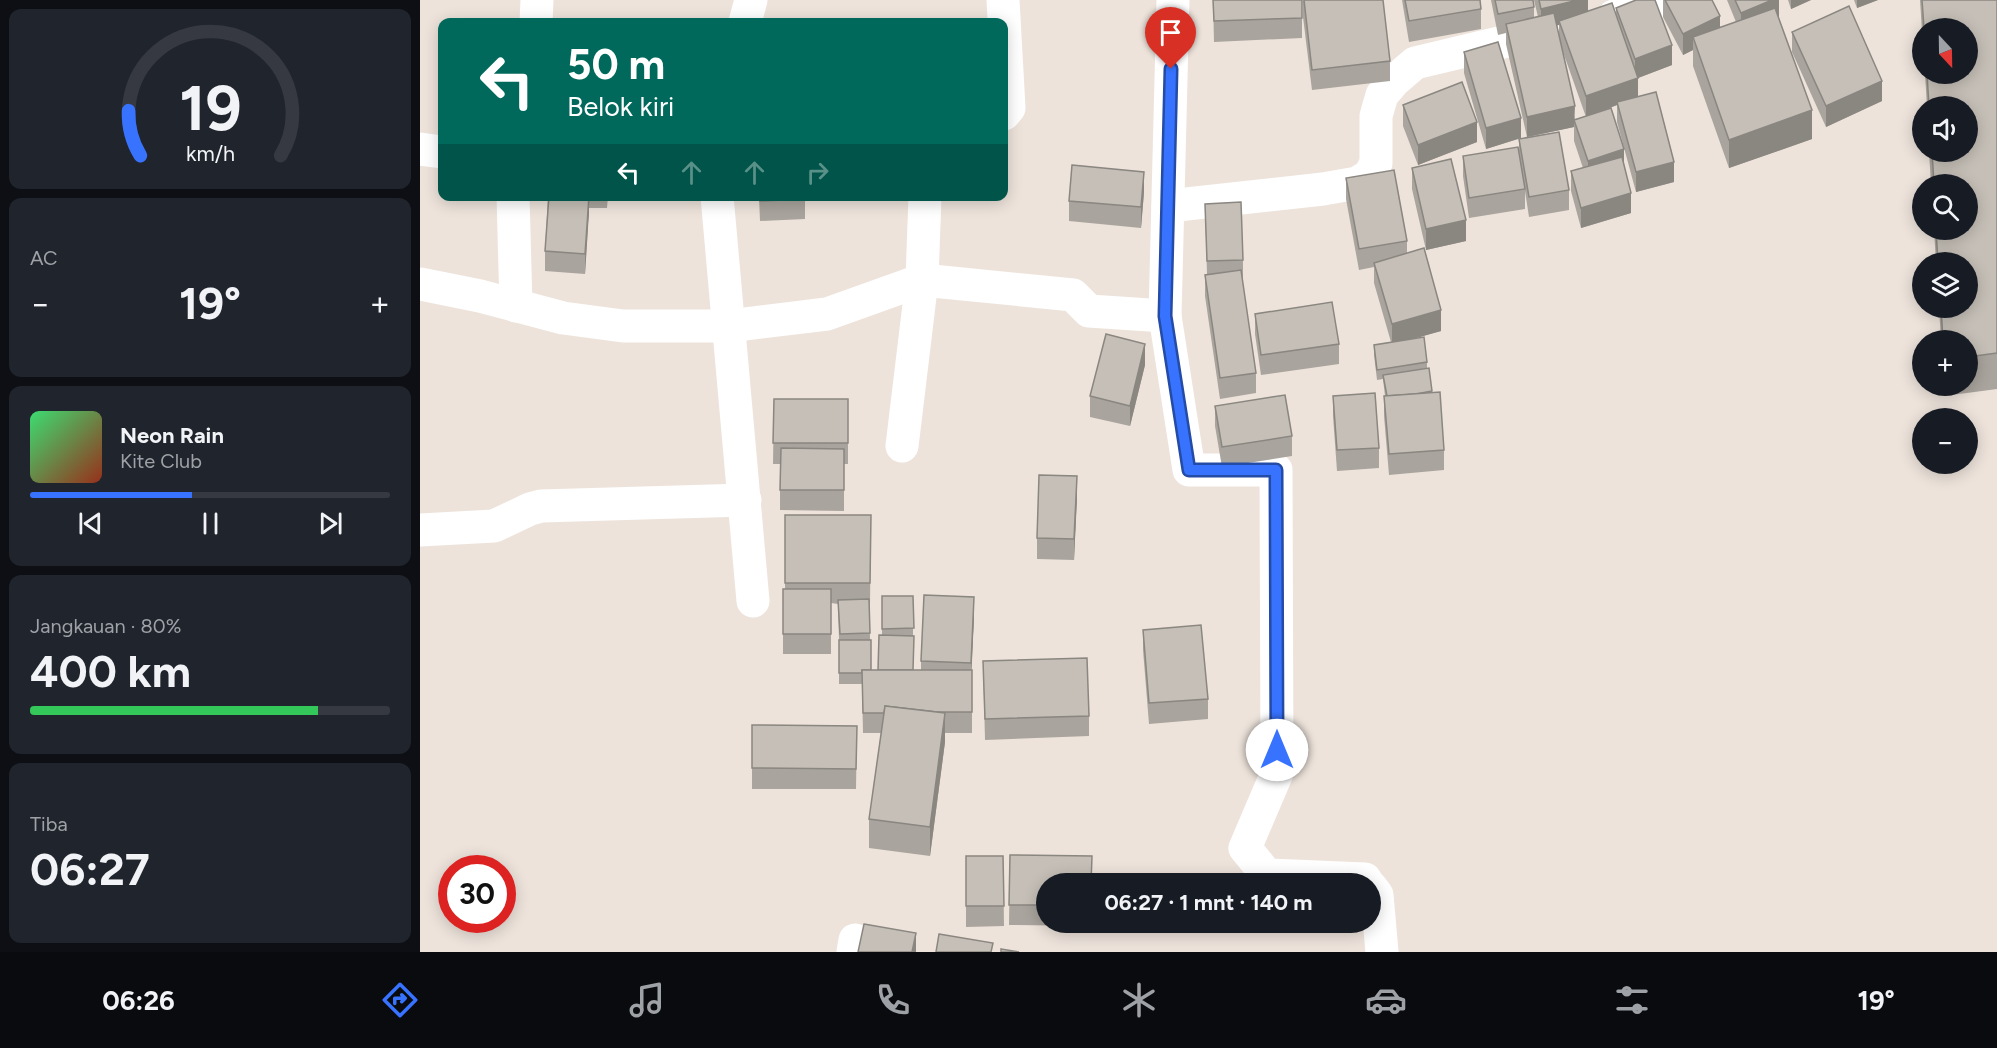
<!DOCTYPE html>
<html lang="id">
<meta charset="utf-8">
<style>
:root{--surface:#171b24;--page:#20242c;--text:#f1f3f6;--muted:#9ea1a6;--line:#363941;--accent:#3773ff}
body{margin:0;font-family:Figtree,sans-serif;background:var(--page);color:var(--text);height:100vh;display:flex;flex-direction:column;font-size:22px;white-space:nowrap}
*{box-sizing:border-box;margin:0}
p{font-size:20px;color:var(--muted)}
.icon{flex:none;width:33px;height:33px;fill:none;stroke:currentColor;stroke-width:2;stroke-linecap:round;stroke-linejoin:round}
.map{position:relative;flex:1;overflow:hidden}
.side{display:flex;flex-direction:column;gap:9px;padding:9px;background:#0d0f14;width:420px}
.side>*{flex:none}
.guide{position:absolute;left:18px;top:18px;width:570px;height:183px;border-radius:12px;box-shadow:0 3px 15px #0003;background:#00695c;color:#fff;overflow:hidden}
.needle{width:39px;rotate:158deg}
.fabs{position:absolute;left:1492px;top:18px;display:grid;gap:12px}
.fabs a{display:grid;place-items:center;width:66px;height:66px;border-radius:50%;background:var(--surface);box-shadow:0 3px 15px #0003;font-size:30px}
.speed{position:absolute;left:18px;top:855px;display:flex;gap:12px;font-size:30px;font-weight:700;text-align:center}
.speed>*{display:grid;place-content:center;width:78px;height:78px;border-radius:50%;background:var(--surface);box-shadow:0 3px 15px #0003;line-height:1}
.speed .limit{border:9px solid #d22;background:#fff;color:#111}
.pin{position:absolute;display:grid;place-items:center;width:51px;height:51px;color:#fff;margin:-62px -26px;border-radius:50% 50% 50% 0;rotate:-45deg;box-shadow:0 0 6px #0007}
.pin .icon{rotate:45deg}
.me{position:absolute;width:66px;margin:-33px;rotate:0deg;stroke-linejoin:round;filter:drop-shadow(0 0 4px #0008)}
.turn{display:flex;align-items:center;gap:21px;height:126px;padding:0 30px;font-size:27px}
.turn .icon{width:78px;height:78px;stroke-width:2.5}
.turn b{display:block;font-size:42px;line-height:51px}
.lanes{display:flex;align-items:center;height:57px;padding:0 30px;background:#0003;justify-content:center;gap:30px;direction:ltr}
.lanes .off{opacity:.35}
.big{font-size:45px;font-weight:700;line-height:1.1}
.side .widget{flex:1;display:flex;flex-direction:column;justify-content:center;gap:9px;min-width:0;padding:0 21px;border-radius:12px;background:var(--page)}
.side .dial{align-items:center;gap:0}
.dial svg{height:156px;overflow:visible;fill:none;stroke:var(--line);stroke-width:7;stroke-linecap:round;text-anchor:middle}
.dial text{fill:var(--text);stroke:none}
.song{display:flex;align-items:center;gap:18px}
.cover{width:72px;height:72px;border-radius:9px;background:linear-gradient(135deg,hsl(140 70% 55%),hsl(10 70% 35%))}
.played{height:6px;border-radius:3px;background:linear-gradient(90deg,var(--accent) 45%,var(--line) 45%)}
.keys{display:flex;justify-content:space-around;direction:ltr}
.heat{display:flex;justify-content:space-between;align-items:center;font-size:33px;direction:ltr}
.charge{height:9px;border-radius:4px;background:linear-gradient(90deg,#34c759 80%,var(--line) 0)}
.trip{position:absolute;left:616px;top:873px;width:345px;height:60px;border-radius:30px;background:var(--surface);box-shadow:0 3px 15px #0003;font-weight:700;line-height:60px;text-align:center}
.tabs{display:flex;height:96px;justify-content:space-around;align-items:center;background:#090b0e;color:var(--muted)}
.tabs .icon{width:42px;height:42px}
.tabs .current{color:var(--accent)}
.tabs b{font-size:27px;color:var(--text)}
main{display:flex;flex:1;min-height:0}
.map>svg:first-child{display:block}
</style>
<main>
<section class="side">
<div class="widget dial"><svg viewBox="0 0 100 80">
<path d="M14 69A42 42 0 1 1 86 69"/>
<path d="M14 69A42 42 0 0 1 8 46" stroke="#3773ff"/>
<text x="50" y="56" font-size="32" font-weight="700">19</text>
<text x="50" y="72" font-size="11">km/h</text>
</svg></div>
<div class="widget"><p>AC</p>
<div class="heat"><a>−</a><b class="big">19°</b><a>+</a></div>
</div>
<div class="widget">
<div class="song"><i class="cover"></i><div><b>Neon Rain</b><p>Kite Club</p></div></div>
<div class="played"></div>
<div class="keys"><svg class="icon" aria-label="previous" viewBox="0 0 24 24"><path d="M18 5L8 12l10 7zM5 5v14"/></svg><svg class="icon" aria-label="pause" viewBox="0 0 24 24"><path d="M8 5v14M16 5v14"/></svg><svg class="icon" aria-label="next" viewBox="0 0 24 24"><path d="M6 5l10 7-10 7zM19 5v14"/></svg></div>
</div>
<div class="widget"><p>Jangkauan · 80%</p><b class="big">400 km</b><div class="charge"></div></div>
<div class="widget"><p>Tiba</p><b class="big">06:27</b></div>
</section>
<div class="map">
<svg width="1577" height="952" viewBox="0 0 1577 952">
<rect width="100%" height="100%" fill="#ede3db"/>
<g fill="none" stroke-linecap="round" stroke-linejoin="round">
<g stroke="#fff" stroke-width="33">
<polyline points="583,0 589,108 584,114"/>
<polyline points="753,0 745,316 769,470 856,470 857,773 825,848 847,875 945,879 948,884"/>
<polyline points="1194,16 1245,0"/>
<polyline points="116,22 117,0"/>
<polyline points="325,22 331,0"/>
<polyline points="0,149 22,152"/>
<polyline points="93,196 96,306"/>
<polyline points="297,196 333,601"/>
<polyline points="748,206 903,189 937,183 950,175 956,163 956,116 962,95 974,81 995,63 1129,31"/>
<polyline points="0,284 60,296 143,318 203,326 309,326 407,314 502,280 653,295 669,311 745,316"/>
<polyline points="482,446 502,280 505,196"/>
<polyline points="0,530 74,526 110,509 121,506 325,500"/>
<polyline points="951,887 957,895 962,952"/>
<polyline points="433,952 435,940"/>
</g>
</g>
<g fill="#a9a49d" fill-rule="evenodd">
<polygon points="793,0 882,0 882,38 794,42"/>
<polygon points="883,0 970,61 970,81 892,90 883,17"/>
<polygon points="982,0 1060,0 1061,9 1061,29 989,42"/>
<path d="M1071 0H1113L1114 7V17H1118L1114 0H1168V11L1196 14V8L1252 65 1218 78V96L1254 182 1216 192 1197 122V105L1166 117 1142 49 1155 120 1204 167 1211 213 1161 228 1151 191V171L1163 168 1154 141V127L1107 137 1086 44V33L1078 35ZM1137 25H1139V37Z"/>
<polygon points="1243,0 1292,0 1300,27 1316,22 1307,0 1359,0 1359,17 1358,18 1392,139 1309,168 1273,66 1273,50 1263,55 1243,17"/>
<polygon points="1368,0 1391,0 1371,9"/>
<polygon points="1434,0 1458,0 1437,8"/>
<polygon points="1500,0 1577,0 1577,389 1524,396 1524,386 1548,386 1548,340 1521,340 1519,308 1548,308 1548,262 1516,262 1514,230 1548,230 1548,184 1511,184 1509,152 1548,152 1548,106 1507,106 1505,74 1548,74 1548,28 1503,28 1503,47"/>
<polygon points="1372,32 1462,101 1406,127 1372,52"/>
<polygon points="1044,52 1101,138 1066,149 1044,73"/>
<polygon points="983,105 1057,142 998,165 983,126"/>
<polygon points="1099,139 1149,190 1149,210 1109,217 1105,191 1105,209 1049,218 1043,176 1043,156 1099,152"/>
<polygon points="992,168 1046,241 1006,250 992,189"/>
<polygon points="926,178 987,241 987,253 1021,331 991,339 1007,362 1007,369 1009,368 1012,392 1024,450 1024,470 969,475 964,416 964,396 965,396 963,379 957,380 954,355 954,345 971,342 954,283 954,267 939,270 926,199"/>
<polygon points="724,192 721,228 649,221 649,201"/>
<polygon points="128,196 188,196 187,208 169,208 165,274 125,271 125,251"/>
<polygon points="339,196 385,196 385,219 340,221"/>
<polygon points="785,204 823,260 823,280 822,280 836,373 836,393 800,399 785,296 785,275 787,275"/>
<polygon points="835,314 919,344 919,364 841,375 835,334"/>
<polygon points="725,365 710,426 670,417 670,396"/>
<polygon points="913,396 959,448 959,468 917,471 913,416"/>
<polygon points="354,399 428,399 428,464 424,464 424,511 360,510 360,464 353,464"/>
<polygon points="795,406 872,436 872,456 802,467 795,426"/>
<polygon points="657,497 654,560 617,559 617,538"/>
<polygon points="365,515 451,515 450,604 449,604 451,670 458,670 462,635 462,596 493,596 493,670 501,670 501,661 554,617 551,670 552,670 552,733 525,733 525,742 510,856 449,848 449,819 461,733 443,733 442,684 419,684 419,640 418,604 411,603 411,654 363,654 363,589 365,589"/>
<polygon points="723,630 788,699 788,719 729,724 723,650"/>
<polygon points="563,661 669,716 669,736 565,740"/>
<polygon points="332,725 437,726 436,789 332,789"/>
<polygon points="590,855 627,884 627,922 671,922 671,926 589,925"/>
<polygon points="546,856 583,856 584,926 546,927"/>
</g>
<g fill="#8a8680">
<polygon points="1158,0 1168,0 1168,18 1139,21 1139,25 1121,29 1121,9"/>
<polygon points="1352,0 1359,0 1359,17 1321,33 1321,13"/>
<polygon points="1371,0 1391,0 1371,9"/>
<polygon points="1437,0 1458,0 1437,8"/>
<polygon points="1300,16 1300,36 1273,37 1273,50 1263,55 1263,34"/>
<polygon points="1252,45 1252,65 1218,78 1218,98 1197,102 1197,105 1166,117 1166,96 1215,79 1215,59"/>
<polygon points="1462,81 1462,101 1406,127 1406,106"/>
<polygon points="1155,106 1154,127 1107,137 1107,117"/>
<polygon points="1392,110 1392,139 1309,168 1309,140"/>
<polygon points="1101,118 1101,138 1066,149 1066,128"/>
<polygon points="1057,122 1057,142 998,165 998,145"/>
<polygon points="1204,149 1204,169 1168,181 1168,161"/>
<polygon points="1254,162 1254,182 1216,192 1216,172"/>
<polygon points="724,172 724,192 721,228 721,207"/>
<polygon points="1211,193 1211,213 1161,228 1161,208"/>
<polygon points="169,196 169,213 165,274 165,254"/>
<polygon points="1046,220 1046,241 1006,250 1006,229"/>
<polygon points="1021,310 1021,331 972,345 972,324"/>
<polygon points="725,344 725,365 710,426 710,406"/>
<polygon points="657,476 657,497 654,560 654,539"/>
<polygon points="554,597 554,617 551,683 551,663"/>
<polygon points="525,713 525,742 510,856 510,827"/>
<polygon points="496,933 496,952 492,952"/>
</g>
<g fill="#c5bfb7" stroke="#8a8680" stroke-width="1.5">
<polygon points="793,0 882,0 882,18 794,21"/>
<polygon points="884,0 963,0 970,61 892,70"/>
<polygon points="985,0 1060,0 1061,9 989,21"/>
<polygon points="1075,0 1113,0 1114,7 1078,14"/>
<polygon points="1119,0 1158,0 1121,9"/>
<polygon points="1216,0 1235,0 1252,45 1215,59 1196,8"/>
<polygon points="1245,0 1292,0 1300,16 1263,34"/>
<polygon points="1315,0 1352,0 1321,13"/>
<polygon points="1502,0 1577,0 1577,353 1548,357 1548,340 1523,340 1521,308 1548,308 1548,262 1518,262 1516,230 1548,230 1548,184 1514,184 1512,152 1548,152 1548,106 1509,106 1507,74 1548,74 1548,28 1504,28"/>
<polygon points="1192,3 1218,78 1166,96 1139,21"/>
<polygon points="1429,6 1462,81 1406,106 1372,32"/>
<polygon points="1355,8 1392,110 1309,140 1273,37"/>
<polygon points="1134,13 1155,106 1107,117 1086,24"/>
<polygon points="1078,42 1101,118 1066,128 1044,52"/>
<polygon points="1042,82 1057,122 998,145 983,105"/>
<polygon points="1236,92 1254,162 1216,172 1197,102"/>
<polygon points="1191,108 1204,149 1168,161 1154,120"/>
<polygon points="1139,132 1149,190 1109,197 1099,139"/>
<polygon points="1098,147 1105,189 1049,198 1043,156"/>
<polygon points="1202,157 1211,193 1161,208 1151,171"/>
<polygon points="1031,159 1046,220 1006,229 992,168"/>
<polygon points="652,165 724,172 721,207 649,201"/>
<polygon points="974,170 987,241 939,249 926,178"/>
<polygon points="129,196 169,196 165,254 125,251"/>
<polygon points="339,196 385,196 385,199 340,201"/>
<polygon points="821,202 823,260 787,261 785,204"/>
<polygon points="1004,248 1021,310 972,324 954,263"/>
<polygon points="821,270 836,373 800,378 785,275"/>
<polygon points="912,302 919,344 841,355 835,314"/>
<polygon points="686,334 725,344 710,406 670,396"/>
<polygon points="1004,337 1007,362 957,370 954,345"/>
<polygon points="1009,368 1012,391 996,394 967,396 963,375"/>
<polygon points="1020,392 1024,450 969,454 964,396"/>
<polygon points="955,393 959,448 917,450 913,396"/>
<polygon points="865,395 872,436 802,447 795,406"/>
<polygon points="354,399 428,399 428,443 353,443"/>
<polygon points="361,448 424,449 424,490 360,490"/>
<polygon points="619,475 657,476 654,539 617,538"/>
<polygon points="365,515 451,515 450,583 365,583"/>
<rect x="363" y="589" width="48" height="45"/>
<polygon points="504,595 554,597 551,663 501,661"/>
<polygon points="462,596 493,596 494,628 462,629"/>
<polygon points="449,599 450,633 420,634 418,600"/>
<polygon points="781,625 788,699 729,703 723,630"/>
<polygon points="459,635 494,636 493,670 458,670"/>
<polygon points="419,640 451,640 451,670 442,670 442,673 419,673"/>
<polygon points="667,658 669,716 565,719 563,661"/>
<polygon points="442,670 552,670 552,712 517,712 465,706 464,713 443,713"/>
<polygon points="465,706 525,713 510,827 449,819"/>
<polygon points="332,725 437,726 436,769 332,768"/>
<polygon points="590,855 672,856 671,884 627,884 627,905 589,905"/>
<polygon points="546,856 583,856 584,906 546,906"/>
<polygon points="444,924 496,933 492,952 438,952"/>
<polygon points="519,934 573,943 571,952 516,952"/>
<polygon points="581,949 599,952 581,952"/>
</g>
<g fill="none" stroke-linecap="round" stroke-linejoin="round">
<defs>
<polyline id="route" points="751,69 745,316 769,470 856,470 857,750"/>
</defs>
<use href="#route" stroke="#244ba6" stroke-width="15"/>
<use href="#route" stroke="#3773ff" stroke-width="10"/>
</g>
</svg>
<div class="fabs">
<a><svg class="needle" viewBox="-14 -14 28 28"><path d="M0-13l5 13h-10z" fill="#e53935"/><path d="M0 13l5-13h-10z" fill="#9ea1a6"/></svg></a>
<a><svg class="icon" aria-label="sound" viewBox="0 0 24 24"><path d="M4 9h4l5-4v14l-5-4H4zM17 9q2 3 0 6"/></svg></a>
<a><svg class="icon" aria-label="search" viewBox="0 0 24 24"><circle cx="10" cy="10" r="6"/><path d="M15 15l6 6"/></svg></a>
<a><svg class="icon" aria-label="layers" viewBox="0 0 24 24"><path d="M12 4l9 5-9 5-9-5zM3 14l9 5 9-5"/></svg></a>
<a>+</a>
<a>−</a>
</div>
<div class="speed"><div class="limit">30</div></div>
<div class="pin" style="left:751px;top:69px;background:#d93025"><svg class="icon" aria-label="arrive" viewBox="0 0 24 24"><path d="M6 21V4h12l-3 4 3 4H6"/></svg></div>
<svg class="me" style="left:857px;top:750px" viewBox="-20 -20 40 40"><circle r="19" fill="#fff"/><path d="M0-13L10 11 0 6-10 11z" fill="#3773ff"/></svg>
<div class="trip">06:27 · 1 mnt · 140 m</div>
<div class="guide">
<div class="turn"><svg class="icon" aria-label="left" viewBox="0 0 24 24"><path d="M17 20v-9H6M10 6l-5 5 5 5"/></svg><div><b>50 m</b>Belok kiri</div></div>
<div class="lanes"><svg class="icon" aria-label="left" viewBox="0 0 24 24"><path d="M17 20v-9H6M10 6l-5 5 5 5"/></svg><svg class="icon off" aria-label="ahead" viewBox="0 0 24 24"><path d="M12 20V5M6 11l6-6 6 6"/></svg><svg class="icon off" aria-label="ahead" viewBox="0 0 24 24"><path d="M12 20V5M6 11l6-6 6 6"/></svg><svg class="icon off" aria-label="right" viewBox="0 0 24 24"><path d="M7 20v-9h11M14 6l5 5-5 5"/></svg></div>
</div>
</div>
</main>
<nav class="tabs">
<b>06:26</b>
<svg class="icon current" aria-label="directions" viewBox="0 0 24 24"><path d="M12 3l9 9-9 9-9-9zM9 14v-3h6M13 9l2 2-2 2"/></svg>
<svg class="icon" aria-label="music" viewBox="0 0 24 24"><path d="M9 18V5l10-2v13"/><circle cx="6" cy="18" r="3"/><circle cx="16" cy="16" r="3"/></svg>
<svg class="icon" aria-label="phone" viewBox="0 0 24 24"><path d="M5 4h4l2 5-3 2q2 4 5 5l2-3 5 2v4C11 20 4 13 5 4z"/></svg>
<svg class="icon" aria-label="climate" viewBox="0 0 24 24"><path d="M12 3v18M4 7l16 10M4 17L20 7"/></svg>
<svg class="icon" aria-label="car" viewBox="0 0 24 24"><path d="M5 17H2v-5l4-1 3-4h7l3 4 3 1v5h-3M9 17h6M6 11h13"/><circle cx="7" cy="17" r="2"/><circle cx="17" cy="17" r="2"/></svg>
<svg class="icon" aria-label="filters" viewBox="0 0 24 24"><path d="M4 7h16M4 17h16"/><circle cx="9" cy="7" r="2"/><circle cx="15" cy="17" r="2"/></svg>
<b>19°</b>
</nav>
